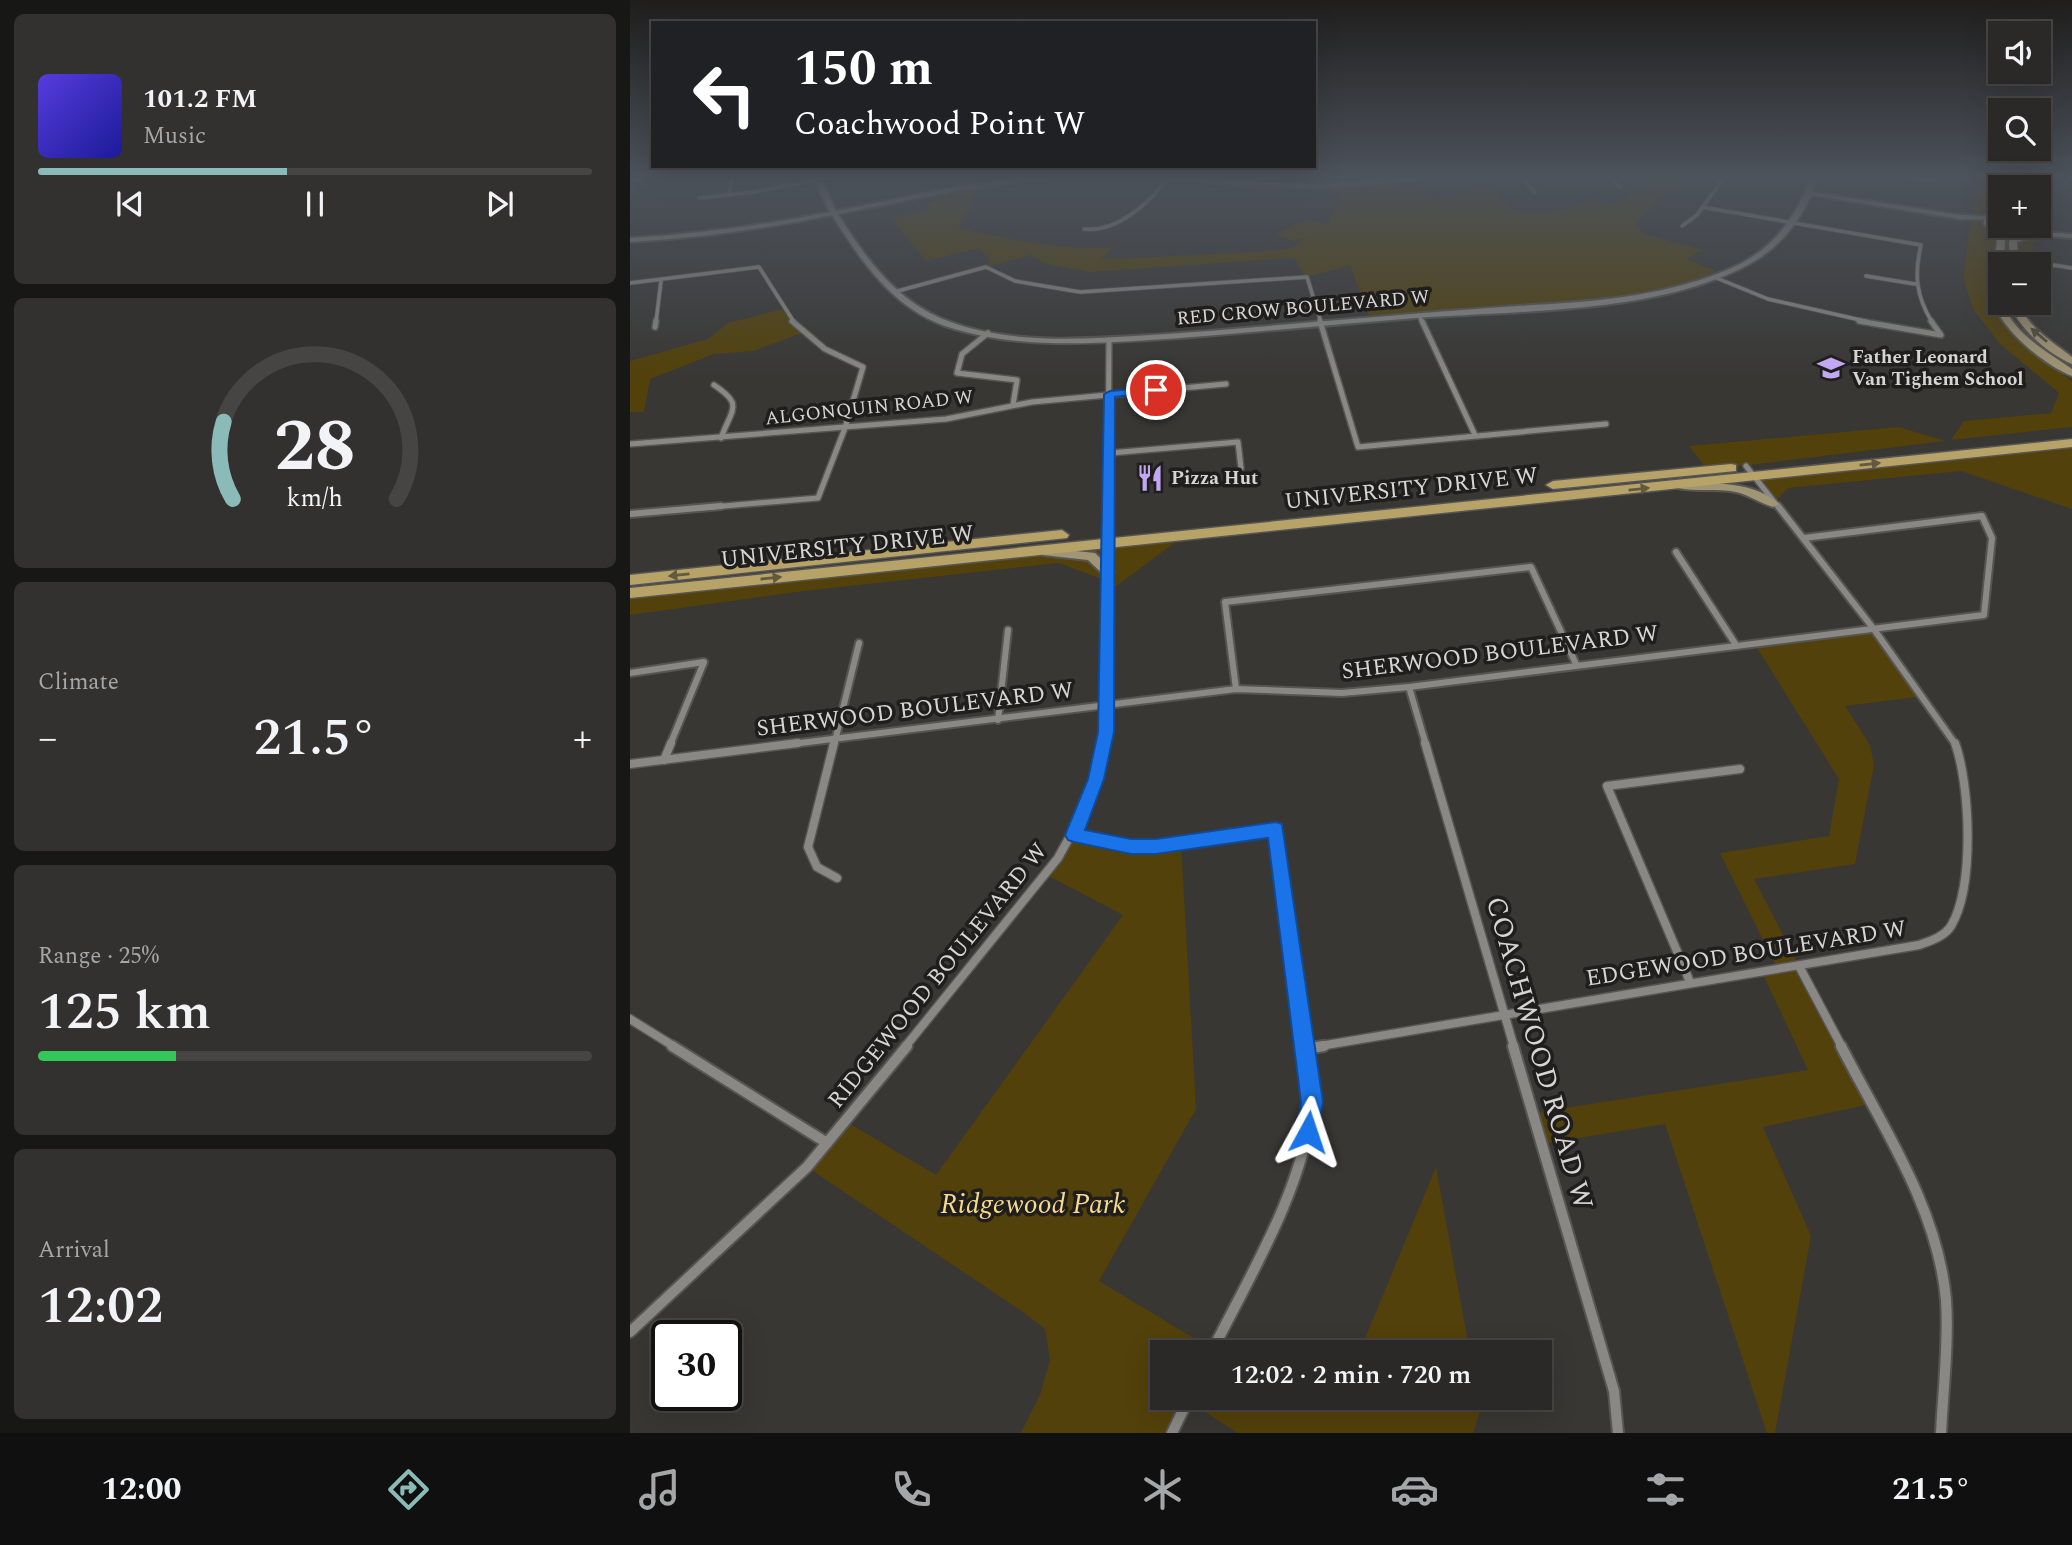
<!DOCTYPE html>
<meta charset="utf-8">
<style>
:root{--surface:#2a2927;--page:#32312f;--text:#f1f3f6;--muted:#a5a6a7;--line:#464544;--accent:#8bbbb9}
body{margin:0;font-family:Spectral,serif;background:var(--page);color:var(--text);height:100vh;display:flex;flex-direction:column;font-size:26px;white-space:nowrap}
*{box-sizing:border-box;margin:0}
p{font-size:23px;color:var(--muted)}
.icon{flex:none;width:38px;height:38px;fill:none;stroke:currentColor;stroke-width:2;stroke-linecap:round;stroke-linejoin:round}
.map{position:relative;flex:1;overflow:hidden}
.side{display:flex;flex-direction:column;gap:14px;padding:14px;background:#171715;width:630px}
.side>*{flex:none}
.top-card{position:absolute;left:21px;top:21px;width:665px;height:147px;border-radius:0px;box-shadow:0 7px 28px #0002,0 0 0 2px var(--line);background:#202124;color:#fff;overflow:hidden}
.buttons{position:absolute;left:1358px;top:21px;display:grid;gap:14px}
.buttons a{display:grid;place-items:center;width:63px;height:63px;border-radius:0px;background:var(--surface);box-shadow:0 7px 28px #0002,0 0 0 2px var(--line);font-size:35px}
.speed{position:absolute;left:21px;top:1320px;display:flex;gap:14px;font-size:35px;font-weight:700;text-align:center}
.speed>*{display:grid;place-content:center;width:91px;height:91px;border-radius:50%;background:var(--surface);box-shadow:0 7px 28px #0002,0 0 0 2px var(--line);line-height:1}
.speed .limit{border:4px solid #111;border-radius:10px;background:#fff;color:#111}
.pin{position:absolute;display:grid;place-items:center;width:60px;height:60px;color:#fff;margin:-30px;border:4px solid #fff;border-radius:50%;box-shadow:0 2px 7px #0007}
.me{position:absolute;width:77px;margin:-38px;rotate:5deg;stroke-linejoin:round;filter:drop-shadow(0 0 5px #0008)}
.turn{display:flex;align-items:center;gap:24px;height:147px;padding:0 28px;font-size:32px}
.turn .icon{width:91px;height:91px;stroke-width:2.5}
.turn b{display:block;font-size:49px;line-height:60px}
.big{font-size:52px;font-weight:600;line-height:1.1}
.side .tile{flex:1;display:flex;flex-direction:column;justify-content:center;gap:10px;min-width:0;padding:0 24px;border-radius:10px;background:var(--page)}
.side .dial{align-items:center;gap:0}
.dial svg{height:182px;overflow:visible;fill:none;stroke:var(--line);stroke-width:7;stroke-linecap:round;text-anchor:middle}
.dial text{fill:var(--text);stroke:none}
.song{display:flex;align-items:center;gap:21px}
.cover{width:84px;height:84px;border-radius:10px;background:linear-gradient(135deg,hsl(250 70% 55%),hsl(240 70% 35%))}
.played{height:7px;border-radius:4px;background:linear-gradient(90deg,var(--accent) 45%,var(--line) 45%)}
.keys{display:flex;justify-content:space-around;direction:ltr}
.heat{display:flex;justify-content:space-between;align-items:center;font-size:38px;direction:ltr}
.charge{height:10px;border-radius:5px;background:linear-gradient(90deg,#34c759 25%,var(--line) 0)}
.trip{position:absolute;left:520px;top:1340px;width:402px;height:70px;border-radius:0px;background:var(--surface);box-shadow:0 7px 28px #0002,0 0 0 2px var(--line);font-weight:600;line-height:70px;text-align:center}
.menu{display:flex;height:112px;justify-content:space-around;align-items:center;background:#111010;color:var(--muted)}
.menu .icon{width:49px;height:49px}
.menu .current{color:var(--accent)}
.menu b{font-size:32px;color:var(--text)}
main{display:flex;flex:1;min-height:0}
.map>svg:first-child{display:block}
</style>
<main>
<section class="side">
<div class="tile">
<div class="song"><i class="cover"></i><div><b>101.2 FM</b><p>Music</p></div></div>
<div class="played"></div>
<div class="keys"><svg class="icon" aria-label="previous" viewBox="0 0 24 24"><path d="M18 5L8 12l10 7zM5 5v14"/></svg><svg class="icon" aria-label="pause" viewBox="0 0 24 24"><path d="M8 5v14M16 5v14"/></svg><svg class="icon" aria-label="next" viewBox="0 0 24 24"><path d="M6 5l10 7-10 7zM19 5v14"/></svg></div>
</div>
<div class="tile dial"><svg viewBox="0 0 100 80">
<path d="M14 69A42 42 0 1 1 86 69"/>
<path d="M14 69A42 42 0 0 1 10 35" stroke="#8bbbb9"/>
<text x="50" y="56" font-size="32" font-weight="700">28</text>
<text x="50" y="72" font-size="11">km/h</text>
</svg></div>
<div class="tile"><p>Climate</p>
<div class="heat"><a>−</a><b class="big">21.5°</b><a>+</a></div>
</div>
<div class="tile"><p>Range · 25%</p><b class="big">125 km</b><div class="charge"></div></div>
<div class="tile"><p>Arrival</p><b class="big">12:02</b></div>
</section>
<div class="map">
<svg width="1442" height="1433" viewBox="0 0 1442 1433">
<rect width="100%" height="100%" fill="#383734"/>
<g fill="#52410a" fill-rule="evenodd">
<path d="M318 176H433L347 185 348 189 328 228C380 240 431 251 484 247L471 259H481L642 251 664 247 675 238 663 241 646 234 665 226 663 224 681 220 698 224 709 194 691 187 738 184 733 176H766L804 199 860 187C866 193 873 204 880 208 904 220 945 208 968 198L982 205 1001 196 990 187 1023 196 1032 189 1016 176H1054L1004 223 1013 234 1073 250 1057 259 1093 274C978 308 858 309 740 319L720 265 677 277 672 273 665 258 460 272 417 264 401 255 356 267 360 260 349 248 296 261 261 218 295 211 308 190 328 188Z"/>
<path d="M1347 176H1418L1419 233 1422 238 1403 242V264H1370C1370 278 1368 295 1371 307 1379 338 1418 363 1442 381V427L1321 440 1334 421 1421 413 1429 393 1370 344 1343 309 1333 278ZM1370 187H1409V226H1370Z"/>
<polygon points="152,309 172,333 123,351 84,354 20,379 14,412 0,412 0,361 78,339 98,323"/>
<polygon points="1269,427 1315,441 1078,470 1059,446"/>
<polygon points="1442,443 1442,509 1331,471 1158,488 1143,504 1124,477"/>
<polygon points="555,535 477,593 477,581 429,563 174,591 0,615 0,593"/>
<polygon points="1243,628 1294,696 1215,706 1240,745 1244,765 1225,864 1124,879 1241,1104 1133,1127 1181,1236 1145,1433 1137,1433 1035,1124 912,1144 903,1113 1178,1070 1131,970 1147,968 1090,853 1199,836 1209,779 1124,643"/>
<polygon points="444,835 501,847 551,843 566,1109 469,1281 582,1349 588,1338 611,1353 532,1353 532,1398 682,1398 704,1412 710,1398 849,1398 851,1408 843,1433 608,1433 558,1401 542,1433 391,1433 410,1395 420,1360 415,1329 393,1312 177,1167 215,1121 306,1175 493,915 417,875"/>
<polygon points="806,1167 840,1353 729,1353"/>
</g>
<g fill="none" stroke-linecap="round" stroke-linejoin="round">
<defs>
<g id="minor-far4">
<polyline points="890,176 905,192"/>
<polyline points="978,176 990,187"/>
<polyline points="1272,176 1303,181 1304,176"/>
<polyline points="3,180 8,176"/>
<polyline points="99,195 102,176"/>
<polyline points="69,198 124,192 205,176"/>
<path d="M1072 207 1291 245C1284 275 1286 296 1302 322"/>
<polyline points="1052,226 1067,215 1095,176"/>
<path d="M454 229C487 233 519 203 538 178"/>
<polyline points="1410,263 1442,268"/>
<polyline points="1236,276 1285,284"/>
<polyline points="1084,277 1138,299 1239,322"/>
<polyline points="0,283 129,267 164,322"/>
<polyline points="264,292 356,267 385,281 450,292 677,277 691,322"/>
<polyline points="789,315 792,322"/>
<polyline points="26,322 31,281"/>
</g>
<g id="minor-far3">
<polyline points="690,321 728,447 976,424"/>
<polyline points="792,321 845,435"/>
<polyline points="1229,321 1311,335 1301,321"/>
<polyline points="25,327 26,321"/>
<polyline points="358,333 332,354 327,373 387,380 383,405"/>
<path d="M84 385C114 405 102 408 91 438"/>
<polyline points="0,444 316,419 402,402 596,384"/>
<polyline points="480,453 608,442 611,468"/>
<polyline points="1116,466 1149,508"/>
<polyline points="71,508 188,498 215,428 233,367 195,349 162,321"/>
<polyline points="478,508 479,340"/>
</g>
<g id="minor-far2">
<polyline points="1148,506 1243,628 1326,745"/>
<polyline points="0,514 91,506"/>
<polyline points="1046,552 1106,645"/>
<polyline points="0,673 74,662 40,745"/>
<polyline points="779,687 796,745"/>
<polyline points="606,689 595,602 901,567 946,664"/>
<polyline points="368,720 378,630"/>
<polyline points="154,745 606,689 712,693 779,687 1354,615 1362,538 1352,516 1174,538"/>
<polyline points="204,745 229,643"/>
<polyline points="474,745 478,506"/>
</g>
<g id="minor-far1">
<polyline points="204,743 178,847 187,867 207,878"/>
<polyline points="795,743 884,1047"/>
<polyline points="34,760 41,743"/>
<polyline points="0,764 168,743"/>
<polyline points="444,835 501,847 526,847 646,829 675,1047"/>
<polyline points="1169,966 1212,1047"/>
<polyline points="1060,982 977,786 1110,769"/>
<polyline points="0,1019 45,1047"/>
<polyline points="275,1047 428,858 456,807 474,743"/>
<path d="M684 1047 1289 945C1300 941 1314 937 1321 926 1345 887 1340 784 1325 743"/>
</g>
<g id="minor">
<polyline points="42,1046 197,1143"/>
<polyline points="883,1046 984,1391 988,1433"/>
<path d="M1211 1046C1252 1126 1308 1208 1316 1300 1319 1342 1313 1391 1311 1433"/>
<polyline points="675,1049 694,1046"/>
<polyline points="0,1332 177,1167 277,1046"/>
<path d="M581 1353C619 1277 673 1190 682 1104 683 1086 677 1064 675 1046"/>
<polyline points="542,1433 559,1398"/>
</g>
<g id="tertiary">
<path d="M184 176H190L206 211C282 196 359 176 437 176L325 191 208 214C236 259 267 302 318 321 381 345 455 339 521 335 600 330 679 322 758 316 801 312 844 309 887 306 961 302 1040 297 1108 265 1146 246 1167 215 1182 176H1188L1182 192 1330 215 1360 216 1363 218 1360 220 1330 219 1181 195C1159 244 1127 265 1078 282 988 314 870 311 774 319 700 325 625 332 550 338 473 343 389 351 315 326 262 307 231 261 202 215 135 229 69 238 0 242V238C68 234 134 225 200 212L190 192Z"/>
<polygon points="502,176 691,184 805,176 765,183 691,188 617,186"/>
<polygon points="1403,232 1442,234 1442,238 1405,235 1402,233"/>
</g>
<g id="secondary">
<polygon points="1372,176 1378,176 1377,187 1370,187"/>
<polygon points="1416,182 1418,185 1386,186 1390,184"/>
<path d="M1370 214V218L1363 220 1361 222C1374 231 1389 235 1404 230L1402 226 1409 225 1412 230 1408 235 1387 242 1388 264H1380L1379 241 1386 237 1373 234 1375 242 1373 264H1370V303H1373C1384 334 1416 351 1442 369V376C1416 366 1371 330 1364 302 1359 283 1365 261 1367 242L1366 237 1353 223 1357 216Z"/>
<path d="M1380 303H1388C1399 328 1421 341 1442 357V364C1417 353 1388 328 1380 303Z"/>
<path d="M1052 483C1083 483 1124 481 1149 504L1143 507C1130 503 1119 495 1106 492 1087 488 1067 492 1048 488L1047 486Z"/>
<polygon points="417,548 465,553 484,572 478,576 474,575 458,560 413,555 413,549"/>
</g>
<g id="primary">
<polygon points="1442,439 1442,447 0,598 0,588"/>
<polygon points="1101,464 1106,465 1106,471 923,489 916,485 923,481"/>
<polygon points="432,530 439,535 437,538 0,585 0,575"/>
</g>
</defs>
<use href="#minor-far4" stroke="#565552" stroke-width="5"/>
<use href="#minor-far3" stroke="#565552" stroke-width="8"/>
<use href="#minor-far2" stroke="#565552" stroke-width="10"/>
<use href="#minor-far1" stroke="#565552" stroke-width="11"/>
<use href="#minor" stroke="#565552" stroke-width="14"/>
<use href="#tertiary" stroke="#565552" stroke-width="4"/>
<use href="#secondary" stroke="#565552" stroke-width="4"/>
<use href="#primary" stroke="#565552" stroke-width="3"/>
<use href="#minor-far4" stroke="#898884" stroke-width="3.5"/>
<use href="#minor-far3" stroke="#898884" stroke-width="5"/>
<use href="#minor-far2" stroke="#898884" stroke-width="6"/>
<use href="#minor-far1" stroke="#898884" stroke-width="8"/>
<use href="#minor" stroke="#898884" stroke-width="10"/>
<use href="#tertiary" fill="#898884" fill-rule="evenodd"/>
<use href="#secondary" fill="#a09575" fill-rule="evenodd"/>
<use href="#primary" fill="#b7a267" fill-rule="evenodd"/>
</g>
<defs><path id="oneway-solid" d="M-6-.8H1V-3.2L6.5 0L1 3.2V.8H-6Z" transform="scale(1.75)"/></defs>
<use fill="#534e40" href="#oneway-solid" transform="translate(1409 335) rotate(-140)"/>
<g fill="#63593e">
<use href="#oneway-solid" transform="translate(1240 464) rotate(-6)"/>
<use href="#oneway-solid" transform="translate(1009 489) rotate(-6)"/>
<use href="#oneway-solid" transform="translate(49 575) rotate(174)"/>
<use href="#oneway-solid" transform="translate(141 578) rotate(-6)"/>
</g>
<linearGradient id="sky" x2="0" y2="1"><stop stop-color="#1f1e1d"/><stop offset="0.47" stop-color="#4d535c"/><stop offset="1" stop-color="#4d535c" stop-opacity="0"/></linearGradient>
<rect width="1442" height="377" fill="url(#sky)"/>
<polygon fill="#1a73e8" stroke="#114b97" stroke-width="2" points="526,387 530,388 530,392 485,397 484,732 474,779 455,830 501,839 526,839 646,822 652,824 693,1102 686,1140 678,1143 670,1140 667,1132 671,1102 638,838 526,854 501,854 444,842 438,840 435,835 458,779 468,732 474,394 480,391"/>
<defs>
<symbol id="school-bare" viewBox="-9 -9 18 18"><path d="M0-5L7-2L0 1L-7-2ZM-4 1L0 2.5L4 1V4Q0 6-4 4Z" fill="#c2a7f2" stroke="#1f1e1d" stroke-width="2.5" paint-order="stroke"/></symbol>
<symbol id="restaurant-bare" viewBox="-9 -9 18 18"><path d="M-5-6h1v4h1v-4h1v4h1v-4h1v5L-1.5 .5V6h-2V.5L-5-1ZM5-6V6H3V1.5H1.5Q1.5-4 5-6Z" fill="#c2a7f2" stroke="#1f1e1d" stroke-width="2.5" paint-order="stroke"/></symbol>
</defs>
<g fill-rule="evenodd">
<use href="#school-bare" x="1182" y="349" width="38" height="38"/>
<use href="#restaurant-bare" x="501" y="459" width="38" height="38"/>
</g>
<g text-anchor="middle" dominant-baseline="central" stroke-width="7" stroke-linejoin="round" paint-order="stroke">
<g font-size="19" fill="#d6d5d3" stroke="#1f1e1d">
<text transform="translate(673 308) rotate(-5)">RED CROW BOULEVARD W</text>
<text transform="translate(239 408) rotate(-6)">ALGONQUIN ROAD W</text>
</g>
<g font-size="19" font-weight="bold" fill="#d6d5d3" stroke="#1f1e1d" text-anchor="start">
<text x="1222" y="357">Father Leonard<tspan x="1222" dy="22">Van Tighem School</tspan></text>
<text x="541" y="478">Pizza Hut</text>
</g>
<g font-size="23" fill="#d6d5d3" stroke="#1f1e1d">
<text transform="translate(781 489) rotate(-6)">UNIVERSITY DRIVE W</text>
<text transform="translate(217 547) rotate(-6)">UNIVERSITY DRIVE W</text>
<text transform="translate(870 653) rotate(-7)">SHERWOOD BOULEVARD W</text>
<text transform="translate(285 710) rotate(-7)">SHERWOOD BOULEVARD W</text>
<text transform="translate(1116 954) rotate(-9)">EDGEWOOD BOULEVARD W</text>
<text transform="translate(308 976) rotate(-51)">RIDGEWOOD BOULEVARD W</text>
</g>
<g font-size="28" fill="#d6d5d3" stroke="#1f1e1d">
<text transform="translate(909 1053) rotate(74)">COACHWOOD ROAD W</text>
</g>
<g font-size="28" font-style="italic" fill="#f6d98a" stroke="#1f1e1d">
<text x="403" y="1204">Ridgewood Park</text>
</g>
</g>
</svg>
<div class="buttons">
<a><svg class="icon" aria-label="sound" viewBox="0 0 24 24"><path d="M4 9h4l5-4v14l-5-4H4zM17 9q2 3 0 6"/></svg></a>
<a><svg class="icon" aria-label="search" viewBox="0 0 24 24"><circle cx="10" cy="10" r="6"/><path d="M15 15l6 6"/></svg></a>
<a>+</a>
<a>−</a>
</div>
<div class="speed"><div class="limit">30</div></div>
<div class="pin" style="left:526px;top:390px;background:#d93025"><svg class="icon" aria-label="arrive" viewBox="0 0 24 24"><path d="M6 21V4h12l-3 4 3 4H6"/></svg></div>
<svg class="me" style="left:678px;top:1132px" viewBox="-20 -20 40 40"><path d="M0-17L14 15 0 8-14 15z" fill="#1a73e8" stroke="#fff" stroke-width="4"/></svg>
<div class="trip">12:02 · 2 min · 720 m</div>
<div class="top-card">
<div class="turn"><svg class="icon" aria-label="left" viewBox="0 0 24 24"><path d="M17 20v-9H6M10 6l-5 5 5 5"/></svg><div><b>150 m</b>Coachwood Point W</div></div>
</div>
</div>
</main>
<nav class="menu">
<b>12:00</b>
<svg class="icon current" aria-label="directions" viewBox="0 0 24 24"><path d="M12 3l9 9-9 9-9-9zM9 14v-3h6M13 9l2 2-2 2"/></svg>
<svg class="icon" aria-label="music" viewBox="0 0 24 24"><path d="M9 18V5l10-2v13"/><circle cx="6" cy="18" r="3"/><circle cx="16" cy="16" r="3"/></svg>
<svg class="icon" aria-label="phone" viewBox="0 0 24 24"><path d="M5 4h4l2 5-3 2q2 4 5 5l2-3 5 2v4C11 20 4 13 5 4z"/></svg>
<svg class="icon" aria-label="climate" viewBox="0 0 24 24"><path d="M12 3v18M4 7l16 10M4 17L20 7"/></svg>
<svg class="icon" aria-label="car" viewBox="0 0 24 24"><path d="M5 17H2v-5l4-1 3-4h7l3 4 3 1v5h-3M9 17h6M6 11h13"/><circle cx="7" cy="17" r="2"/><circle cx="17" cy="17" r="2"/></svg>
<svg class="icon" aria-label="filters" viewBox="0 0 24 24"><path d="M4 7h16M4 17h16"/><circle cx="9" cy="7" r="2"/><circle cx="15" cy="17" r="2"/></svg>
<b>21.5°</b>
</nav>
